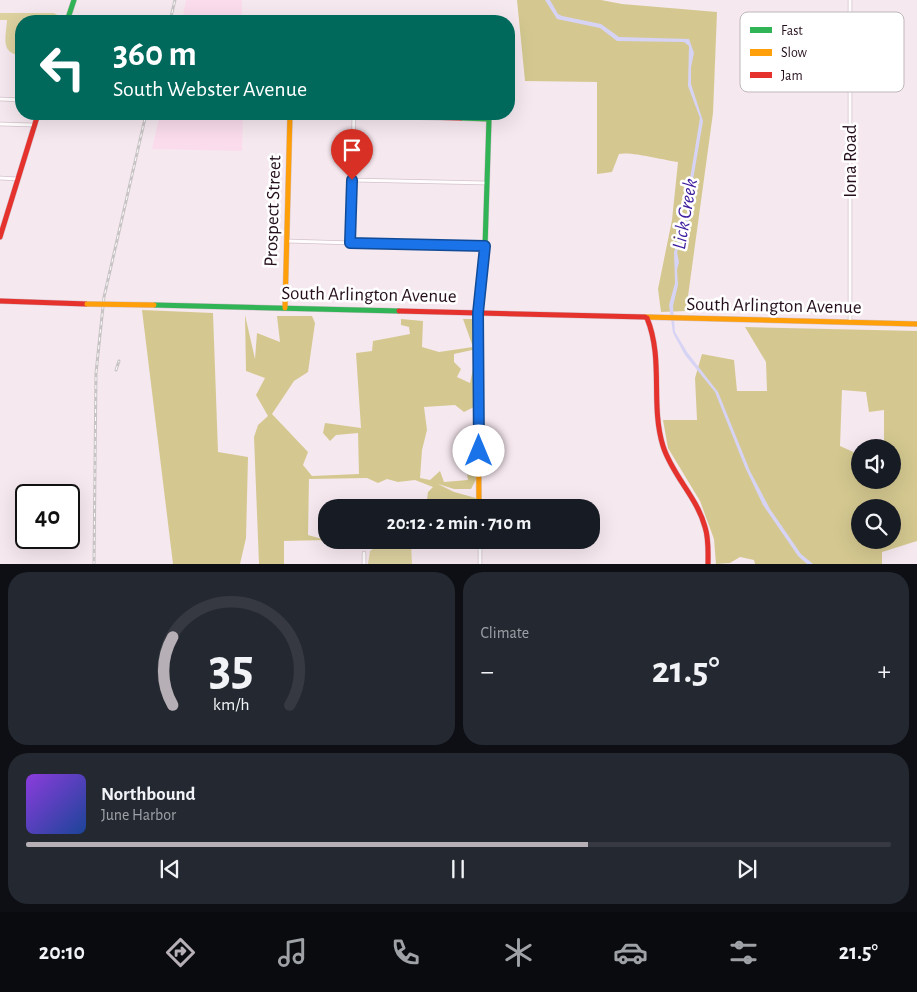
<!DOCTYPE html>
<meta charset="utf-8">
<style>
:root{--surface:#171b24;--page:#242831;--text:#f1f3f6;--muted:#9ea1a6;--line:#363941;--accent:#b6afb5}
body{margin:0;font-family:"Alegreya Sans",sans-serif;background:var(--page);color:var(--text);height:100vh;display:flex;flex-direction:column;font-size:19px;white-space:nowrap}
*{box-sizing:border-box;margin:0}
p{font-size:16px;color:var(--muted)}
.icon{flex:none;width:28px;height:28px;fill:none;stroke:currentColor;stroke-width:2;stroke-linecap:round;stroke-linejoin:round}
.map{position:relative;height:564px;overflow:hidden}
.sheet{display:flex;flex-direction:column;gap:8px;padding:8px;background:#0d0f14;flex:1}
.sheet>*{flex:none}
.hud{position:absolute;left:15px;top:15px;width:500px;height:105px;border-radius:20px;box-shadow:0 5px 20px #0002;background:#00695c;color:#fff;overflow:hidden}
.fabs{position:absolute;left:851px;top:439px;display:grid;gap:10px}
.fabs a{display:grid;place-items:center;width:50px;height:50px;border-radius:50%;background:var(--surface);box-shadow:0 5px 20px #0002;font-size:25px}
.speed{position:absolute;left:15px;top:484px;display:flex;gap:10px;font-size:25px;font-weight:700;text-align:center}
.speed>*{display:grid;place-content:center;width:65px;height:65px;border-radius:50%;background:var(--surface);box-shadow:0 5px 20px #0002;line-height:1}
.speed .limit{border:2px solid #111;border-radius:8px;background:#fff;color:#111}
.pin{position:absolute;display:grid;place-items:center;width:42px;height:42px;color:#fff;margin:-51px -21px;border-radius:50% 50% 50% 0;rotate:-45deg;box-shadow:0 0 5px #0007}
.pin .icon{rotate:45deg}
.me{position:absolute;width:55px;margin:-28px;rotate:0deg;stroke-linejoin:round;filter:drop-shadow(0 0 4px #0008)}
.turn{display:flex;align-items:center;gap:18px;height:105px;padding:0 15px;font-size:22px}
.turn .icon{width:65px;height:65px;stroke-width:2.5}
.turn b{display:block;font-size:35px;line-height:42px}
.big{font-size:38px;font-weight:700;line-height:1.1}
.sheet .widget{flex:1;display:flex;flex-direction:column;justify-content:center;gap:8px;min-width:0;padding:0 18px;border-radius:20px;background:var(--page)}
.sheet .dial{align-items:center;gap:0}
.dial svg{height:130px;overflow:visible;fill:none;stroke:var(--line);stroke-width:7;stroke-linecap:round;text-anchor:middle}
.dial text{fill:var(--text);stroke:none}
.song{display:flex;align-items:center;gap:15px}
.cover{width:60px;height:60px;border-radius:8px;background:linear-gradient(135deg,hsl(270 70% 55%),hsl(220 70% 35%))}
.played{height:5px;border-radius:2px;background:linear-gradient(90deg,var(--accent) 65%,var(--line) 65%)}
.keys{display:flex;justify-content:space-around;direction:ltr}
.heat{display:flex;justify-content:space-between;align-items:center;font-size:28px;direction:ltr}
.sheet .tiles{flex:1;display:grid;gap:8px;grid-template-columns:1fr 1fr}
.widget:last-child{grid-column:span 2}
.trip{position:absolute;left:318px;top:499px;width:282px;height:50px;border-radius:20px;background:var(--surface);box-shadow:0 5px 20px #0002;font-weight:700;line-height:50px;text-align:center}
.tabs{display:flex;height:80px;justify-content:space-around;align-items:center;background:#090b0e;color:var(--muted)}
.tabs .icon{width:35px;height:35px}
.tabs .on{color:var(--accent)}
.tabs b{font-size:22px;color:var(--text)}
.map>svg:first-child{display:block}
</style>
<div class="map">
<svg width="917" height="565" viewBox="0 0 917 565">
<rect width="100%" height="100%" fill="#f6e8ef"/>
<g fill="#fadced">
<polygon points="186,0 242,0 242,21 182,21"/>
<polygon points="160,114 243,114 242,151 152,149"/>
</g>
<g fill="#ddd1a0">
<path d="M0 13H54L63 18 62 21H21V55C0 54 6 37 7 20H0Z"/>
<polygon points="392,541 411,544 412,564 368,564 370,551 381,543"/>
</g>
<g fill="#d4c890" fill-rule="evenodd">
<path d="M517 0H601L622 4 717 12 713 113 686 311 661 312 658 289 672 220 678 162C664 160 630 151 619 154L612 172 597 174V82L525 81Z"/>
<polygon points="142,310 213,313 218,452 248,457 246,538 240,564 173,564"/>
<polygon points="245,315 255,359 257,333 280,342 277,316 312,316 315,323 308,372 294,381 272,414 308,452 303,465 312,476 359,474 358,433 336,435 330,441 323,433 325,423 361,428 356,353 372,351 373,341 410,334 409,327 401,325 401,319 423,321 422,347 439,352 473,347 463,319 476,319 476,352 472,350 454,354 454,362 461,369 457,377 470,383 473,369 476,369 476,406 464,412 455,405 424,407 427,430 422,450 420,478 430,480 440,471 444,482 468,480 467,474 474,471 478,476 471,489 454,489 438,484 454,492 476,498 471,507 460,507 456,502 445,507 426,507 428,492 433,487 415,480 398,482 387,479 378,483 367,478 309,479 308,535 326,540 284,541 284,564 259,564 254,437 258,425 268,416 256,395 265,378 246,371"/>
<path d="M745 327 917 331V541L882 552V564H755L754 560 740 557 730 563 716 564 714 539 700 501 668 448 663 420H697L695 378 702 354 734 360 737 391H767L766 362ZM842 390 866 392 869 412 884 410V447L892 448V480H860V455L840 446ZM860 508H892V540H860Z"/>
</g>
<polygon fill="#d6d3f5" points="545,0 550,0 558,14 562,16 601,24 619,37 689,39 694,53 691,67 691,84 703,121 692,186 693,196 690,218 677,252 679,262 677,270 678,285 673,306 675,332 687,352 718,392 750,471 770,509 801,554 813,564 807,564 798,556 763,505 745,467 715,392 685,355 673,333 669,305 675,283 674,252 688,216 690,196 689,185 700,118 688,86 689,46 684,42 617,41 600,28 557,19"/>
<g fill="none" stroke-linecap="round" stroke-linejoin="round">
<defs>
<g id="street">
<polyline points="0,99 21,100"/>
<polyline points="0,124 34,125"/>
<polyline points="0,178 18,179"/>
<polyline points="352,180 487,183"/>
<polyline points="287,241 485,247"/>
<polyline points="350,243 354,116"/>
<polyline points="850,322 850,0"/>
<polyline points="480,540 480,565"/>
<polyline points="364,565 364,553"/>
</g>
<g id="fast">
<polyline points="67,21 74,0"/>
<polyline points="461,118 489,119 485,247 478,313 478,379"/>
<polyline points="154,305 399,311"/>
</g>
<g id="slow">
<polyline points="285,308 290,114 294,114"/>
<polyline points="645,317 917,324"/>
<polyline points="478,379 479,508"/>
</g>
<g id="jam">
<polyline points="294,114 461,118"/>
<polyline points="0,237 38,114"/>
<polyline points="0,301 87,304"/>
<polyline points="399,311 645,317"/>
<path d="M647 318C664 360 650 404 663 446 672 475 697 497 705 527 709 539 708 552 708 565"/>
</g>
</defs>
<use href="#street" stroke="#d4c2cc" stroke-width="4.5"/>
<use href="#fast" stroke="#d4c2cc" stroke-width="6"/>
<use href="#slow" stroke="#d4c2cc" stroke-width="6"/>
<use href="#jam" stroke="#d4c2cc" stroke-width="6"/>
<use href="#street" stroke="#fefcfd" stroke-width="3"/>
<use href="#fast" stroke="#30b455" stroke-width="5"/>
<use href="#slow" stroke="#ff9f0a" stroke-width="5"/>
<use href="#jam" stroke="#e5322d" stroke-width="5"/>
<defs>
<g id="rail">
<polyline points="170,21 175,0"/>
<polyline points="116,370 119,361"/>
<polyline points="94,565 96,373 104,297 146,114"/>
</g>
</defs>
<use href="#rail" stroke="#c8c3c5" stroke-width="3"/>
<use href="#rail" stroke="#fff" stroke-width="1" stroke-dasharray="4" stroke-linecap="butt"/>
<defs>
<polyline id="slow-bridge" points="87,304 154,305"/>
</defs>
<use href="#slow-bridge" stroke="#d4c2cc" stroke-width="6" stroke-linecap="butt"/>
<use href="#slow-bridge" stroke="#ff9f0a" stroke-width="5"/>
</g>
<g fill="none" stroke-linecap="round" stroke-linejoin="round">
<defs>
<polyline id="route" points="352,180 350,243 485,246 478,313 479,451"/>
</defs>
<use href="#route" stroke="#114b97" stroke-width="12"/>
<use href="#route" stroke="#1a73e8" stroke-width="9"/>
</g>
<g text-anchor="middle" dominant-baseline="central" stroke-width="5" stroke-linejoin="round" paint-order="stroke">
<g font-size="19" fill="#250f1c" stroke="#fff">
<text transform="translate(850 161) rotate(-90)">Iona Road</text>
<text transform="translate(273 211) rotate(-88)">Prospect Street</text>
<text transform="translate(369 295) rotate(1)">South Arlington Avenue</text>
<text transform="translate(774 306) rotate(1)">South Arlington Avenue</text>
</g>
<g font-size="20" font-style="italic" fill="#3d1c9e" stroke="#fff">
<text transform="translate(685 214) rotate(-80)">Lick Creek</text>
</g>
</g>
<rect x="740" y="12" width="164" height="80" rx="8" fill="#fff" stroke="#beb7bb" stroke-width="1"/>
<rect x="750" y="27" width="22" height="6" fill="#30b455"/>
<rect x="750" y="49" width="22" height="7" fill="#ff9f0a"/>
<rect x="750" y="72" width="22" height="6" fill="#e5322d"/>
<g font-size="14" fill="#250f1c">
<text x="781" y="35">Fast</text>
<text x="781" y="57">Slow</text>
<text x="781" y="80">Jam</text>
</g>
</svg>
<div class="fabs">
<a><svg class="icon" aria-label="sound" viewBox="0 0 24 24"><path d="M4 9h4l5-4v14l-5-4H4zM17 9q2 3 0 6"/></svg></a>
<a><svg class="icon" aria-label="search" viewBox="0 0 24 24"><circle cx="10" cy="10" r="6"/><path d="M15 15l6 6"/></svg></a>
</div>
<div class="speed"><div class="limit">40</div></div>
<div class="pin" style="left:352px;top:180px;background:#d93025"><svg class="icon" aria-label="arrive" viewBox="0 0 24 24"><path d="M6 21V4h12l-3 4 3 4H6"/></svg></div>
<svg class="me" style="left:479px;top:451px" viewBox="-20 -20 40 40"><circle r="19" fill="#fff"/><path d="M0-13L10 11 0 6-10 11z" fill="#1a73e8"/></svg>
<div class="trip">20:12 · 2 min · 710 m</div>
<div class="hud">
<div class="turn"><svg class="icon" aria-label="left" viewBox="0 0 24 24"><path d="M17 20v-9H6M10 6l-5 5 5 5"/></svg><div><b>360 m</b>South Webster Avenue</div></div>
</div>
</div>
<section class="sheet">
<div class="tiles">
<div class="widget dial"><svg viewBox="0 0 100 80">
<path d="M14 69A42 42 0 1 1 86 69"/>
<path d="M14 69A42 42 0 0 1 14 27" stroke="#b6afb5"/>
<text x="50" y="56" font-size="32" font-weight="700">35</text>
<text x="50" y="72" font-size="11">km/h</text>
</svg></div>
<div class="widget"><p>Climate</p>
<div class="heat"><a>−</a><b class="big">21.5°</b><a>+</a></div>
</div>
<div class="widget">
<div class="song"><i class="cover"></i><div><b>Northbound</b><p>June Harbor</p></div></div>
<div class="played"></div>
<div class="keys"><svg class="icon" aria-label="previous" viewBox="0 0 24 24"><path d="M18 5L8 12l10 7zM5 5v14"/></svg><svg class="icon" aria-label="pause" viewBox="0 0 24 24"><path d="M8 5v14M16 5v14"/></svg><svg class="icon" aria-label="next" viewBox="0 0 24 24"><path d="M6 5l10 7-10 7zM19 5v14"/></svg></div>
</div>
</div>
</section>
<nav class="tabs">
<b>20:10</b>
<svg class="icon on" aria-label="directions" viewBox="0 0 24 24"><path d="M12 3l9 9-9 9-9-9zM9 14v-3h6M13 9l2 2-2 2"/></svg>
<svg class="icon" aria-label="music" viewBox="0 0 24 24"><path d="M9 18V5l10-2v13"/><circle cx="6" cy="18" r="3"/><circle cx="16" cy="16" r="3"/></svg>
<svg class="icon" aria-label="phone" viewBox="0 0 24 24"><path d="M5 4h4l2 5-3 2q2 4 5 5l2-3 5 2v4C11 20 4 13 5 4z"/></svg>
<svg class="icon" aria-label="climate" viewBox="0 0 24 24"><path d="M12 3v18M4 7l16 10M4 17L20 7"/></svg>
<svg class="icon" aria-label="car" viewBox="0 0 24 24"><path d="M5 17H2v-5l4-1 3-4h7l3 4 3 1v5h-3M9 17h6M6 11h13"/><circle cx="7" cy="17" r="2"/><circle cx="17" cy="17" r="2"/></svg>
<svg class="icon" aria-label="filters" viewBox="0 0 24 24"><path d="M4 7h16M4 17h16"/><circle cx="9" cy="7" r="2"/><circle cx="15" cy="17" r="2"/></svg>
<b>21.5°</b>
</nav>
